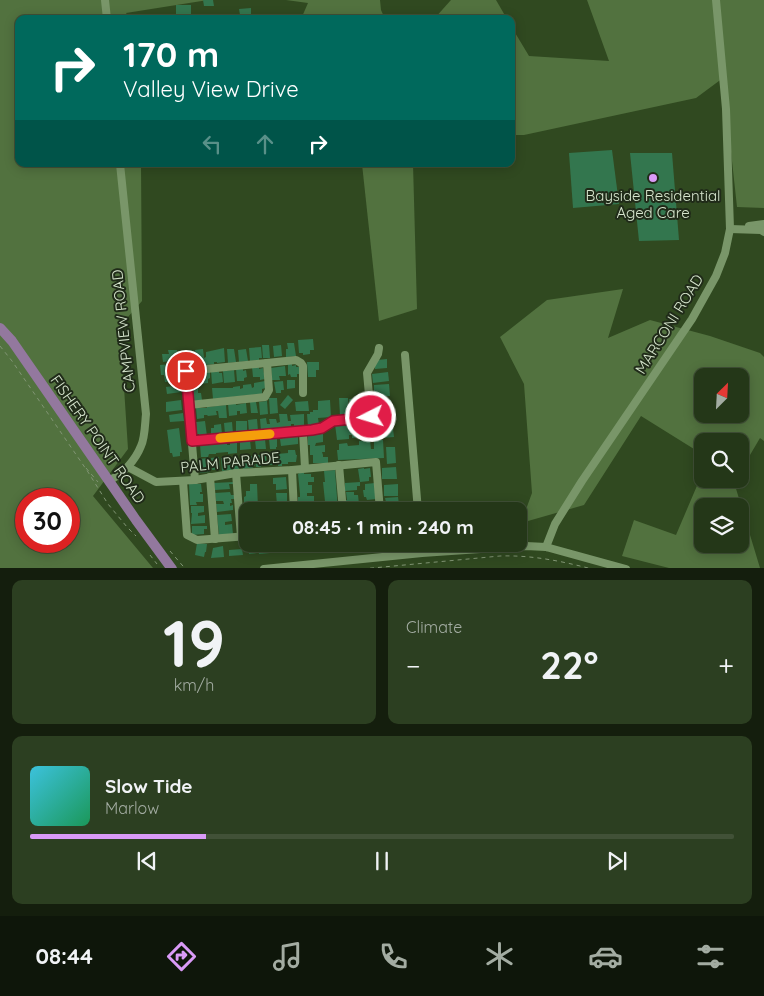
<!DOCTYPE html>
<meta charset="utf-8">
<style>
:root{--surface:#243718;--page:#2c3f21;--text:#f1f3f6;--muted:#a3aca2;--line:#415137;--accent:#d99af7}
body{margin:0;font-family:Quicksand,sans-serif;background:var(--page);color:var(--text);height:100vh;display:flex;flex-direction:column;font-size:19px;white-space:nowrap}
*{box-sizing:border-box;margin:0}
p{font-size:16px;color:var(--muted)}
.icon{flex:none;width:28px;height:28px;fill:none;stroke:currentColor;stroke-width:2;stroke-linecap:round;stroke-linejoin:round}
.map{position:relative;height:568px;overflow:hidden}
.side{display:flex;flex-direction:column;gap:12px;padding:12px;background:#141e0d;flex:1}
.side>*{flex:none}
.hud{position:absolute;left:15px;top:15px;width:500px;height:152px;border-radius:10px;box-shadow:0 2px 12px #0003,0 0 0 1px var(--line);background:#00695c;color:#fff;overflow:hidden}
.needle{width:32px;rotate:24deg}
.buttons{position:absolute;left:694px;top:368px;display:grid;gap:10px}
.buttons a{display:grid;place-items:center;width:55px;height:55px;border-radius:10px;background:var(--surface);box-shadow:0 2px 12px #0003,0 0 0 1px var(--line);font-size:25px}
.speed{position:absolute;left:15px;top:488px;display:flex;gap:10px;font-size:25px;font-weight:700;text-align:center}
.speed>*{display:grid;place-content:center;width:65px;height:65px;border-radius:50%;background:var(--surface);box-shadow:0 2px 12px #0003,0 0 0 1px var(--line);line-height:1}
.speed .limit{border:8px solid #d22;background:#fff;color:#111}
.pin{position:absolute;display:grid;place-items:center;width:42px;height:42px;color:#fff;margin:-21px;border:2px solid #fff;border-radius:50%;box-shadow:0 1px 5px #0007}
.me{position:absolute;width:55px;margin:-28px;rotate:265deg;stroke-linejoin:round;filter:drop-shadow(0 0 4px #0008)}
.turn{display:flex;align-items:center;gap:18px;height:105px;padding:0 25px;font-size:22px}
.turn .icon{width:65px;height:65px;stroke-width:2.5}
.turn b{display:block;font-size:35px;line-height:42px}
.lanes{display:flex;align-items:center;height:48px;padding:0 25px;background:#0003;justify-content:center;gap:25px;direction:ltr}
.lanes .off{opacity:.35}
.big{font-size:38px;font-weight:700;line-height:1.1}
.side .card{flex:1;display:flex;flex-direction:column;justify-content:center;gap:8px;min-width:0;padding:0 18px;border-radius:10px;background:var(--page)}
.side .dial{align-items:center;gap:0}
.dial b{font-size:65px;line-height:1}
.song{display:flex;align-items:center;gap:15px}
.cover{width:60px;height:60px;border-radius:8px;background:linear-gradient(135deg,hsl(190 70% 55%),hsl(150 70% 35%))}
.played{height:5px;border-radius:2px;background:linear-gradient(90deg,var(--accent) 25%,var(--line) 25%)}
.keys{display:flex;justify-content:space-around;direction:ltr}
.heat{display:flex;justify-content:space-between;align-items:center;font-size:28px;direction:ltr}
.side .tiles{flex:1;display:grid;gap:12px;grid-template-columns:1fr 1fr}
.card:last-child{grid-column:span 2}
.trip{position:absolute;left:239px;top:502px;width:288px;height:50px;border-radius:10px;background:var(--surface);box-shadow:0 2px 12px #0003,0 0 0 1px var(--line);font-weight:700;line-height:50px;text-align:center}
.tab-bar{display:flex;height:80px;justify-content:space-around;align-items:center;background:#0e160a;color:var(--muted)}
.tab-bar .icon{width:35px;height:35px}
.tab-bar .on{color:var(--accent)}
.tab-bar b{font-size:22px;color:var(--text)}
.map>svg:first-child{display:block}
</style>
<div class="map">
<svg width="764" height="569" viewBox="0 0 764 569">
<rect width="100%" height="100%" fill="#304920"/>
<g fill="#52723f" fill-rule="evenodd">
<path d="M0 0H208L126 13 130 19H19V164H141L142 301 120 326 128 449 93 496 153 568H0ZM26 499H69V541H26Z"/>
<polygon points="286,0 380,0 381,10 385,19 301,19 308,3"/>
<polygon points="451,0 496,0 507,19 434,19"/>
<polygon points="587,0 764,0 764,208 737,207 723,78 696,98 524,135 511,135 511,26 529,56 609,61"/>
<polygon points="362,164 413,164 417,309 379,321"/>
<path d="M623 289 608 338 650 320 710 336 760 353 764 357V441L760 438 740 472V441H702V454L641 416 584 505 521 523 532 493 524 384 500 337 547 300ZM702 376H740V414H702Z"/>
<path d="M702 474V479H736L734 482 760 568H669L622 556 634 520 676 535ZM740 506V544H702V506Z"/>
</g>
<g fill="#33764e">
<polygon points="203,0 213,0 214,6 204,6"/>
<rect x="176" y="5" width="15" height="14"/>
<polygon points="251,8 251,14 240,15 239,9"/>
<polygon points="612,150 619,204 573,208 569,153"/>
<polygon points="630,153 672,153 679,240 639,241"/>
<polygon points="313,339 314,350 310,350 310,354 303,355 303,353 299,353 298,340"/>
<polygon points="287,343 294,343 296,356 286,357 286,349 288,349"/>
<polygon points="262,345 269,345 270,358 263,358"/>
<polygon points="281,345 282,356 274,357 273,346"/>
<polygon points="261,347 262,358 259,358 259,360 250,361 249,348"/>
<polygon points="224,348 225,362 217,363 217,362 214,362 214,364 197,366 195,350 203,349 204,358 206,357 206,352"/>
<polygon points="227,349 234,349 236,362 228,363"/>
<polygon points="246,349 248,361 239,362 238,350"/>
<polygon points="168,350 177,350 180,381 165,382 164,375 161,375 160,365 171,364 171,361 163,362 162,354 169,354"/>
<polygon points="192,350 196,366 186,367 184,352"/>
<polygon points="387,359 387,368 375,369 375,364 377,364 377,360"/>
<polygon points="307,362 319,362 319,370 316,370 316,377 308,377"/>
<polygon points="288,364 292,364 292,366 296,365 296,367 299,367 299,374 297,374 297,377 291,377 290,374 288,375"/>
<polygon points="285,366 286,376 279,376 280,380 272,380 271,368"/>
<polygon points="252,367 259,367 259,369 263,368 265,379 260,380 260,377 253,377"/>
<polygon points="243,368 243,371 246,370 247,377 244,378 244,381 237,381 236,369"/>
<polygon points="234,370 235,382 224,383 223,371"/>
<polygon points="211,371 219,371 219,373 222,373 223,382 212,384"/>
<polygon points="199,372 210,372 210,378 208,379 208,383 200,384"/>
<polygon points="388,372 389,381 373,383 372,374"/>
<polygon points="190,373 196,373 197,383 194,383 194,386 190,385"/>
<polygon points="287,380 295,380 295,388 287,389"/>
<polygon points="265,381 266,388 262,389 262,394 213,399 212,388 233,388 233,387 240,386 240,389 243,388 243,385 251,384 252,388 254,387 254,383"/>
<polygon points="283,381 284,390 281,390 281,393 276,393 274,382"/>
<polygon points="389,384 390,396 374,397 374,385"/>
<polygon points="180,385 181,392 167,394 166,387"/>
<polygon points="190,389 198,389 198,393 201,393 202,400 192,401"/>
<polygon points="288,395 293,400 285,409 280,405"/>
<polygon points="269,398 277,398 278,413 270,414"/>
<polygon points="339,398 348,398 349,415 340,416"/>
<polygon points="362,398 363,413 350,414 349,399"/>
<polygon points="181,400 182,410 166,412 166,402"/>
<polygon points="330,400 331,417 318,418 319,425 316,425 316,427 308,427 307,414 310,414 310,412 313,412 313,410 318,410 318,401"/>
<polygon points="391,400 391,412 377,412 374,410 374,401"/>
<polygon points="267,401 268,414 260,415 259,402"/>
<polygon points="308,401 309,411 296,411 295,402"/>
<polygon points="250,402 256,402 258,413 251,413"/>
<polygon points="246,403 247,413 240,414 240,411 237,411 237,415 229,416 228,404 236,404 236,405"/>
<polygon points="226,405 227,418 219,418 218,411 216,411 217,415 208,416 207,415 204,415 204,418 197,419 196,408 207,408 207,407"/>
<polygon points="183,413 184,421 170,422 169,415"/>
<polygon points="279,414 287,414 288,421 291,421 290,415 304,414 304,427 294,427 294,424 291,424 291,427 280,428 280,430 261,431 260,419 266,418 267,424 270,424 269,419 276,419 277,423 280,422"/>
<polygon points="257,419 258,431 249,432 248,420"/>
<polygon points="392,420 394,437 382,438 382,436 372,437 372,433 369,433 368,422"/>
<polygon points="205,421 207,436 199,437 199,434 197,434 196,422"/>
<rect x="236" y="421" width="11" height="10"/>
<polygon points="232,422 233,434 225,434 224,423"/>
<polygon points="360,422 361,437 352,438 352,435 349,435 349,439 337,440 335,424"/>
<polygon points="221,424 222,434 211,435 211,428 214,428 214,425"/>
<polygon points="179,428 182,452 180,452 180,456 173,457 172,453 170,453 167,430"/>
<polygon points="323,434 323,442 316,443 315,446 325,445 325,452 322,452 323,455 323,457 328,457 328,463 313,463 313,455 310,455 310,445 308,445 308,435"/>
<polygon points="298,436 298,444 281,446 280,439 283,438 283,437"/>
<polygon points="277,438 277,447 276,447 276,449 270,449 269,439"/>
<polygon points="265,439 266,449 256,449 255,440"/>
<polygon points="250,440 251,449 240,450 240,441"/>
<polygon points="370,440 371,449 374,449 374,440 383,440 384,458 338,460 337,450 339,450 339,444 347,443 348,446 359,445 359,441"/>
<polygon points="237,441 237,453 228,454 228,452 216,453 216,454 209,454 208,457 201,457 200,445 219,444 219,442 227,442 227,445 230,445 230,442"/>
<polygon points="386,447 395,447 396,463 387,464"/>
<polygon points="288,450 295,450 296,455 297,455 296,462 288,462 288,464 282,464 282,466 278,466 278,463 274,463 274,465 268,465 268,455 274,455 274,457 277,457 277,454 288,453"/>
<polygon points="255,455 266,455 267,465 261,466 261,467 256,467"/>
<polygon points="254,456 255,466 252,466 253,468 243,469 241,457"/>
<polygon points="219,457 220,469 212,470 211,458"/>
<polygon points="228,457 229,462 231,462 231,459 238,459 239,469 222,471 221,458"/>
<polygon points="209,458 210,472 200,473 199,459"/>
<polygon points="396,467 397,479 382,479 382,468"/>
<polygon points="364,468 364,469 370,468 371,477 369,477 369,481 360,482 358,469"/>
<polygon points="335,470 338,511 326,511 323,482 325,482 324,471"/>
<polygon points="301,472 304,472 304,474 311,474 311,477 314,477 314,482 308,482 308,485 312,485 312,493 307,493 307,496 314,496 314,505 298,505 298,497 300,497 300,494 298,474"/>
<polygon points="286,477 287,489 276,490 276,484 273,484 273,478"/>
<polygon points="233,482 233,484 229,484 230,489 215,490 214,483"/>
<polygon points="360,482 360,486 357,486 357,490 345,491 345,483"/>
<polygon points="375,483 376,499 367,500 366,497 364,497 363,490 365,490 365,484"/>
<polygon points="189,484 201,484 202,492 200,492 200,494 203,494 203,502 196,502 197,505 190,505"/>
<polygon points="250,484 257,484 258,508 244,510 244,497 246,496 246,491 250,491"/>
<polygon points="398,484 398,496 384,496 384,485"/>
<polygon points="230,492 231,495 234,495 234,499 231,499 232,503 230,503 230,506 233,505 233,510 217,512 216,504 224,504 223,501 216,501 215,493"/>
<polygon points="346,492 354,492 354,495 358,495 359,504 354,504 354,507 365,507 365,511 355,511 354,510 354,511 346,511 345,500 347,500"/>
<polygon points="276,493 287,493 287,504 277,505"/>
<polygon points="398,497 399,505 397,505 397,508 399,508 399,511 384,511 384,503 386,502 385,498"/>
<polygon points="377,504 378,511 366,511 366,505"/>
<polygon points="191,506 204,506 204,512 198,513 198,516 205,515 205,523 191,524 192,513 191,513"/>
<polygon points="299,506 311,506 311,508 314,508 314,511 299,511"/>
<polygon points="231,514 232,521 225,522 225,525 232,524 233,534 219,535 217,515"/>
<polygon points="192,526 207,526 207,529 204,529 204,534 192,535"/>
<polygon points="197,543 207,544 206,552 205,552 204,557 195,555"/>
<polygon points="248,544 269,544 270,553 259,554 258,547 257,547 257,553 249,554"/>
<polygon points="271,544 296,544 296,550 287,551 287,546 284,546 285,547 283,548 284,551 272,553"/>
<polygon points="297,544 309,544 310,550 301,551 300,549 298,549"/>
<polygon points="223,546 224,557 211,558 213,548"/>
<polygon points="242,549 243,555 229,556 229,550"/>
</g>
<g fill="none" stroke-linecap="round" stroke-linejoin="round">
<g stroke="#819574" stroke-width="1" stroke-dasharray="4 4" stroke-linecap="butt">
<polyline points="0,346 12,361 88,472 108,504 127,527 136,536"/>
<polyline points="86,468 98,482"/>
<polyline points="130,477 130,489 134,495 136,503"/>
<polyline points="170,551 182,565 186,569"/>
<polyline points="150,555 157,564"/>
<path d="M362 569 500 556C532 555 561 561 592 569"/>
</g>
<g stroke="#799669" stroke-width="8">
<polyline points="105,0 107,19"/>
<polyline points="749,226 764,224"/>
<polyline points="730,229 761,230 764,232"/>
<polyline points="405,355 418,511"/>
<polyline points="189,405 265,397 269,390 267,363"/>
<polyline points="371,417 367,373 378,354 379,348"/>
<polyline points="303,432 305,468"/>
<polyline points="192,441 312,430 322,428 327,423 333,421 382,416"/>
<polyline points="339,465 343,511"/>
<polyline points="128,467 156,482 195,480 236,473 292,470 376,462 380,511"/>
<polyline points="292,470 294,511"/>
<polyline points="236,473 241,537"/>
<polyline points="210,477 215,539"/>
<path d="M109 480C122 476 136 459 141 446 145 438 145 423 146 414L120 164"/>
<polyline points="195,480 186,371 296,360 301,363 303,366 303,393"/>
<polyline points="183,481 187,535 197,540 248,536"/>
<polyline points="546,547 555,524 582,481 692,319 716,276 725,253 730,229 726,109 716,0"/>
<polyline points="264,569 422,553 526,546 546,547 626,569"/>
</g>
<polyline stroke="#93789e" stroke-width="10" points="0,328 12,341 136,520 172,569"/>
</g>
<g fill="none" stroke-linecap="round" stroke-linejoin="round">
<defs>
<polyline id="route" points="186,371 192,441 312,430 322,428 333,421 371,417"/>
</defs>
<use href="#route" stroke="#92132f" stroke-width="12"/>
<use href="#route" stroke="#e11d48" stroke-width="9"/>
<polyline stroke="#f59e0b" stroke-width="9" points="220,438 270,434"/>
</g>
<circle fill="#d99af7" stroke="#202b19" stroke-width="2" cx="653" cy="178" r="5"/>
<g text-anchor="middle" dominant-baseline="central" stroke-width="4" stroke-linejoin="round" paint-order="stroke">
<g font-size="15" fill="#d7e6ce" stroke="#202b19">
<text x="653" y="195">Bayside Residential<tspan x="653" dy="17">Aged Care</tspan></text>
</g>
<g font-size="15" fill="#d7e6ce" stroke="#202b19">
<text transform="translate(669 324) rotate(-58)">MARCONI ROAD</text>
<text transform="translate(123 331) rotate(-96)">CAMPVIEW ROAD</text>
<text transform="translate(98 439) rotate(55)">FISHERY POINT ROAD</text>
<text transform="translate(230 462) rotate(-6)">PALM PARADE</text>
</g>
</g>
</svg>
<div class="buttons">
<a><svg class="needle" viewBox="-14 -14 28 28"><path d="M0-13l5 13h-10z" fill="#e53935"/><path d="M0 13l5-13h-10z" fill="#a3aca2"/></svg></a>
<a><svg class="icon" aria-label="search" viewBox="0 0 24 24"><circle cx="10" cy="10" r="6"/><path d="M15 15l6 6"/></svg></a>
<a><svg class="icon" aria-label="layers" viewBox="0 0 24 24"><path d="M12 4l9 5-9 5-9-5zM3 14l9 5 9-5"/></svg></a>
</div>
<div class="speed"><div class="limit">30</div></div>
<div class="pin" style="left:186px;top:371px;background:#d93025"><svg class="icon" aria-label="arrive" viewBox="0 0 24 24"><path d="M6 21V4h12l-3 4 3 4H6"/></svg></div>
<svg class="me" style="left:371px;top:417px" viewBox="-20 -20 40 40"><circle r="17" fill="#e11d48" stroke="#fff" stroke-width="3"/><path d="M0-11L8 9 0 5-8 9z" fill="#fff"/></svg>
<div class="trip">08:45 · 1 min · 240 m</div>
<div class="hud">
<div class="turn"><svg class="icon" aria-label="right" viewBox="0 0 24 24"><path d="M7 20v-9h11M14 6l5 5-5 5"/></svg><div><b>170 m</b>Valley View Drive</div></div>
<div class="lanes"><svg class="icon off" aria-label="left" viewBox="0 0 24 24"><path d="M17 20v-9H6M10 6l-5 5 5 5"/></svg><svg class="icon off" aria-label="ahead" viewBox="0 0 24 24"><path d="M12 20V5M6 11l6-6 6 6"/></svg><svg class="icon" aria-label="right" viewBox="0 0 24 24"><path d="M7 20v-9h11M14 6l5 5-5 5"/></svg></div>
</div>
</div>
<section class="side">
<div class="tiles">
<div class="card dial"><b>19</b><p>km/h</p></div>
<div class="card"><p>Climate</p>
<div class="heat"><a>−</a><b class="big">22°</b><a>+</a></div>
</div>
<div class="card">
<div class="song"><i class="cover"></i><div><b>Slow Tide</b><p>Marlow</p></div></div>
<div class="played"></div>
<div class="keys"><svg class="icon" aria-label="previous" viewBox="0 0 24 24"><path d="M18 5L8 12l10 7zM5 5v14"/></svg><svg class="icon" aria-label="pause" viewBox="0 0 24 24"><path d="M8 5v14M16 5v14"/></svg><svg class="icon" aria-label="next" viewBox="0 0 24 24"><path d="M6 5l10 7-10 7zM19 5v14"/></svg></div>
</div>
</div>
</section>
<nav class="tab-bar">
<b>08:44</b>
<svg class="icon on" aria-label="directions" viewBox="0 0 24 24"><path d="M12 3l9 9-9 9-9-9zM9 14v-3h6M13 9l2 2-2 2"/></svg>
<svg class="icon" aria-label="music" viewBox="0 0 24 24"><path d="M9 18V5l10-2v13"/><circle cx="6" cy="18" r="3"/><circle cx="16" cy="16" r="3"/></svg>
<svg class="icon" aria-label="phone" viewBox="0 0 24 24"><path d="M5 4h4l2 5-3 2q2 4 5 5l2-3 5 2v4C11 20 4 13 5 4z"/></svg>
<svg class="icon" aria-label="climate" viewBox="0 0 24 24"><path d="M12 3v18M4 7l16 10M4 17L20 7"/></svg>
<svg class="icon" aria-label="car" viewBox="0 0 24 24"><path d="M5 17H2v-5l4-1 3-4h7l3 4 3 1v5h-3M9 17h6M6 11h13"/><circle cx="7" cy="17" r="2"/><circle cx="17" cy="17" r="2"/></svg>
<svg class="icon" aria-label="filters" viewBox="0 0 24 24"><path d="M4 7h16M4 17h16"/><circle cx="9" cy="7" r="2"/><circle cx="15" cy="17" r="2"/></svg>
</nav>
